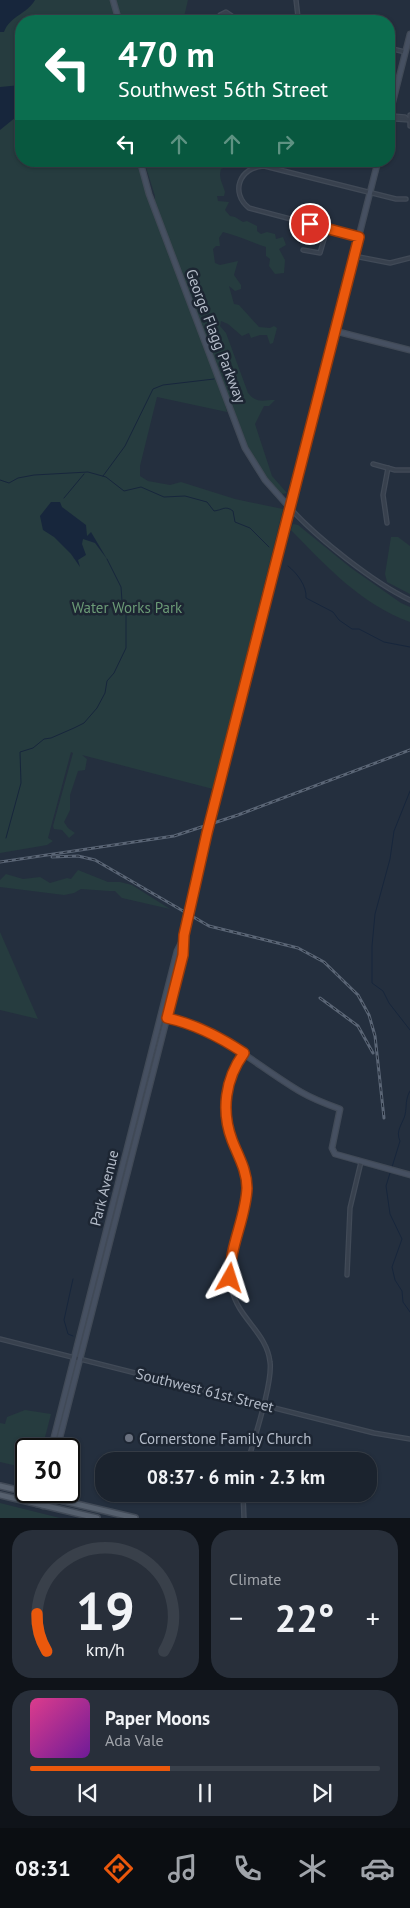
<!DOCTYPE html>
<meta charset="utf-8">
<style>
:root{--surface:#1b232e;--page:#282f3a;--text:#f1f3f6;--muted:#a0a4aa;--line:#39404a;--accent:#ea580c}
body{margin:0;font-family:"PT Sans",sans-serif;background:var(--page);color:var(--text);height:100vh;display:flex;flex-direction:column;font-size:19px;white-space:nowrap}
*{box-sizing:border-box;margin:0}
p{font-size:16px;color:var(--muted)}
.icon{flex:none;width:28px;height:28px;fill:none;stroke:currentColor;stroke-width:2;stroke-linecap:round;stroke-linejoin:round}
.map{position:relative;height:1518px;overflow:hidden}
.panel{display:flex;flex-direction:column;gap:12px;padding:12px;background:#0f1319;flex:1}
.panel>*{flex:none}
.guide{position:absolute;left:15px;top:15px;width:380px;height:152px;border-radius:20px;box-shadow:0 1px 4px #0004,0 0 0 1px var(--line);background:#0b6e4f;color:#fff;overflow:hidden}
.speed{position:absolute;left:15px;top:1438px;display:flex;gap:10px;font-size:25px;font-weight:700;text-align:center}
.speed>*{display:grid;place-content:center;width:65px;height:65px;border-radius:50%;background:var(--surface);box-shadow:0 1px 4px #0004,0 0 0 1px var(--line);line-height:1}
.speed .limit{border:2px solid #111;border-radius:8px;background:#fff;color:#111}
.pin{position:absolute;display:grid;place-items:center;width:42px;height:42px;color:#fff;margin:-21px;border:2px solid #fff;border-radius:50%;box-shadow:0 1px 5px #0007}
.me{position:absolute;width:55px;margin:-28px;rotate:6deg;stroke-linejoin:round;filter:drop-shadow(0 0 4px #0008)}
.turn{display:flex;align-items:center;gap:18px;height:105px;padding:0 20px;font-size:22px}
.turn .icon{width:65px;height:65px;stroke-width:2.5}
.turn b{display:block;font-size:35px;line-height:42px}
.lanes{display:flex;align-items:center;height:48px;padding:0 20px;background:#0003;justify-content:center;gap:25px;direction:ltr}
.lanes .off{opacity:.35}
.big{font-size:38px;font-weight:800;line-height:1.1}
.panel .tile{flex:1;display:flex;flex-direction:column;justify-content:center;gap:8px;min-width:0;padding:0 18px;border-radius:20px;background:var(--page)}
.panel .dial{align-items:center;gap:0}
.dial svg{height:130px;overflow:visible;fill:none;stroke:var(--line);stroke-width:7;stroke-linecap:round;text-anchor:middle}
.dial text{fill:var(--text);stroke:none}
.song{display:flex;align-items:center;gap:15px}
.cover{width:60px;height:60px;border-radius:8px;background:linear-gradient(135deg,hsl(330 70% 55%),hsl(280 70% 35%))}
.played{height:5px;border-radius:2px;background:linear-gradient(90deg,var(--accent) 40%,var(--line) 40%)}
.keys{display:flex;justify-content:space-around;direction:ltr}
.heat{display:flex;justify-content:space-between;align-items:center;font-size:28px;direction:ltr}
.panel .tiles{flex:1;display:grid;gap:12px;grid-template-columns:1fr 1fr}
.tile:last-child{grid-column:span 2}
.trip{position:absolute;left:95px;top:1452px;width:282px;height:50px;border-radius:20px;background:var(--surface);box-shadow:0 1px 4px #0004,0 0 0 1px var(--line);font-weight:800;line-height:50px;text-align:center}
.tab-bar{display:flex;height:80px;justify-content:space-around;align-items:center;background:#0b0e12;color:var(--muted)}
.tab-bar .icon{width:35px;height:35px}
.tab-bar .current{color:var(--accent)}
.tab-bar b{font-size:22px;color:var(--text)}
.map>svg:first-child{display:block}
</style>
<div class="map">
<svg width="410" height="1518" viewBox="0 0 410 1518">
<rect width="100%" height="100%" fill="#242f3e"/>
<g fill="#263c3f">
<polygon points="0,0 111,0 116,21 21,21 21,161 138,161 147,196 221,388 227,412 157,397 140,466 140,476 148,481 170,485 181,482 235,499 283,509 213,789 82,755 87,759 85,770 78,771 70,795 70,810 64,822 68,828 75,833 69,838 62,830 54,829 53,826 73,753 71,752 48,838 53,841 47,845 0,853"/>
<polygon points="116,0 188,0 183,21 122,21"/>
<path d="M144 161H234L233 164 221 169C218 178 223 184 225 192L224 196H217L218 201 229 202 225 210 230 216 235 217 243 222 247 221 257 226V231L261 234 267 232 275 234 276 239 283 237 286 245 279 249 285 260 284 273 275 274 269 266 270 259 266 256V247C251 242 238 236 223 232L219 238 220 246H216L213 249 215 263 220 265 238 261 234 275 241 285V289L235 291 229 286 234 304 239 305 259 327 270 328 274 326 277 328 273 343 270 344 267 335H260L251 338 249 333 242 336 228 324 221 321 220 326 226 333 248 393C257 404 263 400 275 400L269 406H264L255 424 272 476 287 493 282 494 266 477 248 447 155 203V196Z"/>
<path d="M293 524 298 525 351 568 401 603 410 607V622C361 604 327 567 291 530Z"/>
<polygon points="391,537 398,537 410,546 410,594 387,582 385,574"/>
<polygon points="78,870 108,882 120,882 132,885 170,909 122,898 115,891 109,891 81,889 74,893 64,895 0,887 0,880 6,874 23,879 40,877 50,883 67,878 71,879"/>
<polygon points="0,932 38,1019 0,1010"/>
<polygon points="25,1410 51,1414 42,1449 26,1449 26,1468 0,1462 0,1423 5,1424 7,1417"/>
<polygon points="0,1503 60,1518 0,1518"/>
</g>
<g fill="#17263c">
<path d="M0 0H35C27 14 10 16 4 32H0Z"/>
<polygon points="21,85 21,113 0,130 0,87"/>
<polygon points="51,502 60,502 62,507 86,525 87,536 91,532 107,559 95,543 83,539 82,544 86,555 78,560 80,567 71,554 54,537 43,530 40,516"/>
</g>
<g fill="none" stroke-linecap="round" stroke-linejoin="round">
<g stroke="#17263c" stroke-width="1">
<polyline points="224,374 229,373"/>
<polyline points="103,476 125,446 153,389 163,385 214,379"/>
<path d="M0 480 9 483 18 478 34 475 88 472 106 477 124 491 141 487 164 497 185 496 207 502 214 511C223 510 225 505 233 511L235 522 250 528 269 547"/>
<polyline points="64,498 84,474"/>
<path d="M288 566C297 573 307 586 306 598L333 612 339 620 352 629H359L384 642 410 647"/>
<polyline points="410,791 394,831 390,859 375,914 372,946 372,983 383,991 389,1003 410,1030"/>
<polyline points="6,838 21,783 20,752 33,748 44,739 51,738 74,728 84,723 97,708 105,693 107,681 114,673 126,648 126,605 122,601 121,587 107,559"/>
<path d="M392 1167 400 1141C395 1131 403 1123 405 1115 407 1106 405 1099 410 1091"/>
<polyline points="390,1173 386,1186 390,1214 402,1239 392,1267 395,1280 402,1291 403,1302 410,1312"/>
<polyline points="73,1279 64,1320 68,1334 73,1336"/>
</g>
<defs>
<g id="street">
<polyline points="298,17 301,21"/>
<polyline points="219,21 220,15 226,12 232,16 232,21"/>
<polyline points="292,21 298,17 296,0"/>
<polyline points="389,48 405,52"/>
<polyline points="389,115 395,119 409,120"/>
<polyline points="410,115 410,126"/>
<polyline points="393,116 405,117 407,119"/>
<polyline points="369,161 377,163"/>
<path d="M359 237 249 208C230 193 239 167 264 166L396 199H406"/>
<polyline points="303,250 320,253 327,229"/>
<polyline points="354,256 390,263 410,258"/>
<polyline points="373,464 395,470 410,470"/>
<path d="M290 508C317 538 374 583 410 600"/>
<polyline points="387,523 383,495 388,468"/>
<path d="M244 1053C225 1078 221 1110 232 1139 238 1156 248 1171 247 1189 245 1223 224 1255 232 1290 238 1318 267 1333 270 1362 273 1382 254 1439 248 1461"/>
<polyline points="347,1275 350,1208 361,1162"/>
<polyline points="0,1339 374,1433 410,1439"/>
<polyline points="243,1494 244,1518"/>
</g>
<g id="secondary">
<polyline points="113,0 119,21"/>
<polyline points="389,117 410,34"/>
<polyline points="140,161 149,194 245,448 265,480 290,508"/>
<polyline points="335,331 410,350"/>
<path d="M165 1017C218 1028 255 1065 301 1092 313 1099 326 1104 340 1109L332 1148 335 1154 410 1175"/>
<polyline points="51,1449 177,951 183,939"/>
<polyline points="57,1449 183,955 184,935 209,826 378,161"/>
<polyline points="37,1504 40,1491"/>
<polyline points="43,1506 47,1491"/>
</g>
<g id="primary">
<polyline points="0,1486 135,1518"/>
<polyline points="0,1495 97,1518"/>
</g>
</defs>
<use href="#street" stroke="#414a57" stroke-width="5.5"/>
<use href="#secondary" stroke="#414a57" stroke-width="7"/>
<use href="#primary" stroke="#414a57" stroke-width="8"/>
<use href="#street" stroke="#38414e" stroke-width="3"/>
<use href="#secondary" stroke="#465061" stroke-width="4.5"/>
<use href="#primary" stroke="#56606e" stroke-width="5"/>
<defs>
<g id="rail">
<polyline points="52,857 78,856 95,860 209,926 298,948 324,962 358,995 369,1015 375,1036 384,1118"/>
<polyline points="0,862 174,836 238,815 410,750"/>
<polyline points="320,998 358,1026 373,1053"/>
</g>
</defs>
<use href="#rail" stroke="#5a6575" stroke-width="3"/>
<use href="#rail" stroke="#1d2633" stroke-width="1" stroke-dasharray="4" stroke-linecap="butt"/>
</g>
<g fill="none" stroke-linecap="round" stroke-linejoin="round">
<defs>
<path id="route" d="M230 1278C229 1247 246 1218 247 1188 247 1170 238 1156 232 1140 221 1111 225 1079 244 1053 220 1037 195 1024 167 1018L183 955 184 935 207 833 359 237 310 224"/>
</defs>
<use href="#route" stroke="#983908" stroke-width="12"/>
<use href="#route" stroke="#ea580c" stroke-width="9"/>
</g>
<circle fill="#6b7280" stroke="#1d2633" stroke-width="2" cx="129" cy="1438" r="5"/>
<g text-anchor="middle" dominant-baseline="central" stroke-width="5" stroke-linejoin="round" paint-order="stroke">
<g font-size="15" fill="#b4bcc9" stroke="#1d2633">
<text transform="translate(216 336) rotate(69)">George Flagg Parkway</text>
<text transform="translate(104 1188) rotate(-76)">Park Avenue</text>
<text transform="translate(205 1390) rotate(14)">Southwest 61st Street</text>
</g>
<g font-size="15" fill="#6b9a76" stroke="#1d2633">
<text x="127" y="607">Water Works Park</text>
</g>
<g font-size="15" fill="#b4bcc9" stroke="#1d2633" text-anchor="start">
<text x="139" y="1438">Cornerstone Family Church</text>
</g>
</g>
</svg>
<div class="speed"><div class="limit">30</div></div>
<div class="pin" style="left:310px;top:224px;background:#d93025"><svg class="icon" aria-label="arrive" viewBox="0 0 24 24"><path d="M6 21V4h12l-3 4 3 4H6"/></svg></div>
<svg class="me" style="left:230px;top:1278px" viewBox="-20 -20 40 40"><path d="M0-17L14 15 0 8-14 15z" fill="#ea580c" stroke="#fff" stroke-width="4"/></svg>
<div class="trip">08:37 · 6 min · 2.3 km</div>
<div class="guide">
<div class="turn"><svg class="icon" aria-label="left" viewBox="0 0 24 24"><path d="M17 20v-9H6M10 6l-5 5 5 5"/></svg><div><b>470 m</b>Southwest 56th Street</div></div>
<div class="lanes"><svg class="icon" aria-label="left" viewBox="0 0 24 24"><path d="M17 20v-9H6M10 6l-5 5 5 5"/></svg><svg class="icon off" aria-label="ahead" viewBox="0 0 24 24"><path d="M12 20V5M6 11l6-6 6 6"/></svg><svg class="icon off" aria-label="ahead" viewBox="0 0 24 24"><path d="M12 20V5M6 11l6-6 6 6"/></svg><svg class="icon off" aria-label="right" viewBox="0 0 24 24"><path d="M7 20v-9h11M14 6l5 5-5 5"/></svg></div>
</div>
</div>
<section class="panel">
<div class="tiles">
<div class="tile dial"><svg viewBox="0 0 100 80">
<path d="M14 69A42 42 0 1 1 86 69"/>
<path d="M14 69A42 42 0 0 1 8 46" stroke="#ea580c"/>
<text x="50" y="56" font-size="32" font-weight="700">19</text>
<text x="50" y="72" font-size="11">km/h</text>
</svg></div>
<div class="tile"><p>Climate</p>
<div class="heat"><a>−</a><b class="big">22°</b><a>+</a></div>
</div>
<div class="tile">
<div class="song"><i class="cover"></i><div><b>Paper Moons</b><p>Ada Vale</p></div></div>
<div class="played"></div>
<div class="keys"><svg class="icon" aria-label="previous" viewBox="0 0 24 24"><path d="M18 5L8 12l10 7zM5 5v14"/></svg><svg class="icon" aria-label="pause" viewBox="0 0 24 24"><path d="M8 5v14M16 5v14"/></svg><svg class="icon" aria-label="next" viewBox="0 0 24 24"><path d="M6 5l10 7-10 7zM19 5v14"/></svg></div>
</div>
</div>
</section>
<nav class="tab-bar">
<b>08:31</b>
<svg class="icon current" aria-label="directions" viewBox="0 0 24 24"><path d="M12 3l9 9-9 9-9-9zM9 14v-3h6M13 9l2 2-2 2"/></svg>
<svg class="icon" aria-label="music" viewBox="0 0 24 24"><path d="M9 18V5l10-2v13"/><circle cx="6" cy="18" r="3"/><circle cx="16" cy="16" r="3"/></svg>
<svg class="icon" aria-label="phone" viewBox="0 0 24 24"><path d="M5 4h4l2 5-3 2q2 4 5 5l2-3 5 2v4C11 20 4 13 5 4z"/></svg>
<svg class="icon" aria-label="climate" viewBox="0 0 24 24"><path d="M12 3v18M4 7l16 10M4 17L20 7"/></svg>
<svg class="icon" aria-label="car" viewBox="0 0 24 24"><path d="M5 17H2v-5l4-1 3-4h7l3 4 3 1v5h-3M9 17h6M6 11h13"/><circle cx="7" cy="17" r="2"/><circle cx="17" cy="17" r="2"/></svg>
</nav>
